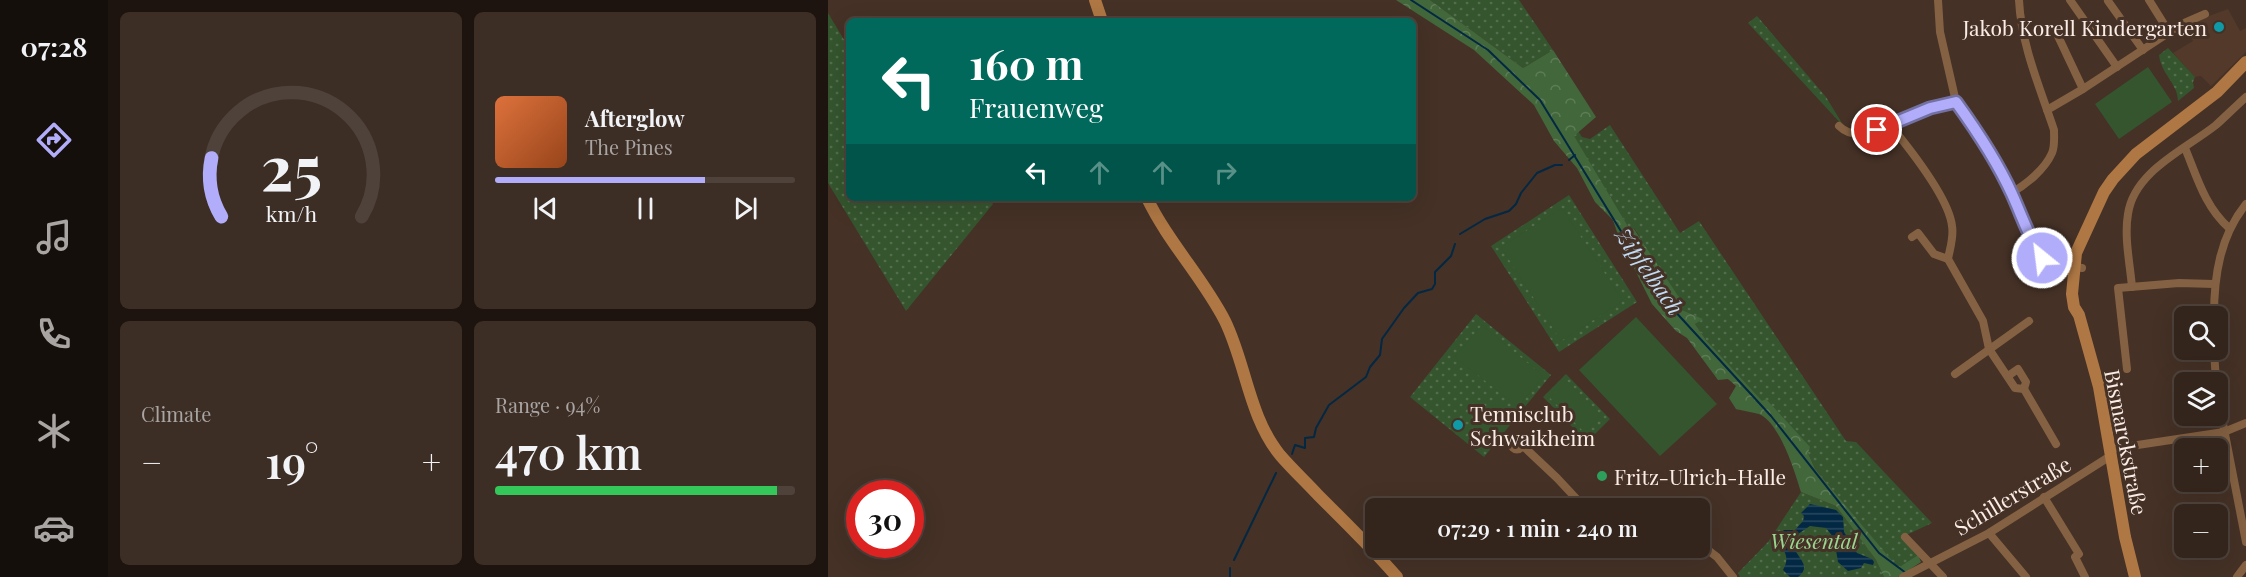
<!DOCTYPE html>
<meta charset="utf-8">
<style>
:root{--surface:#34251c;--page:#3c2d25;--text:#f1f3f6;--muted:#a9a5a3;--line:#4e423b;--accent:#b1adfa}
body{margin:0;font-family:"Playfair Display",serif;background:var(--page);color:var(--text);height:100vh;display:flex;flex-direction:column;font-size:22px;white-space:nowrap}
*{box-sizing:border-box;margin:0}
p{font-size:20px;color:var(--muted)}
.icon{flex:none;width:33px;height:33px;fill:none;stroke:currentColor;stroke-width:2;stroke-linecap:round;stroke-linejoin:round}
.map{position:relative;flex:1;overflow:hidden}
.sheet{display:flex;flex-direction:column;gap:12px;padding:12px;background:#1d140f;width:720px}
.sheet>*{flex:none}
.banner{position:absolute;left:18px;top:18px;width:570px;height:183px;border-radius:9px;box-shadow:0 6px 24px #0002,0 0 0 2px var(--line);background:#00695c;color:#fff;overflow:hidden}
.controls{position:absolute;left:1346px;top:306px;display:grid;gap:12px}
.controls a{display:grid;place-items:center;width:54px;height:54px;border-radius:9px;background:var(--surface);box-shadow:0 6px 24px #0002,0 0 0 2px var(--line);font-size:30px}
.speed{position:absolute;left:18px;top:480px;display:flex;gap:12px;font-size:30px;font-weight:700;text-align:center}
.speed>*{display:grid;place-content:center;width:78px;height:78px;border-radius:50%;background:var(--surface);box-shadow:0 6px 24px #0002,0 0 0 2px var(--line);line-height:1}
.speed .limit{border:9px solid #d22;background:#fff;color:#111}
.pin{position:absolute;display:grid;place-items:center;width:51px;height:51px;color:#fff;margin:-26px;border:3px solid #fff;border-radius:50%;box-shadow:0 2px 6px #0007}
.me{position:absolute;width:66px;margin:-33px;rotate:331deg;stroke-linejoin:round;filter:drop-shadow(0 0 4px #0008)}
.turn{display:flex;align-items:center;gap:21px;height:126px;padding:0 24px;font-size:27px}
.turn .icon{width:78px;height:78px;stroke-width:2.5}
.turn b{display:block;font-size:42px;line-height:51px}
.lanes{display:flex;align-items:center;height:57px;padding:0 24px;background:#0003;justify-content:center;gap:30px;direction:ltr}
.lanes .off{opacity:.35}
.big{font-size:45px;font-weight:600;line-height:1.1}
.sheet .widget{flex:1;display:flex;flex-direction:column;justify-content:center;gap:9px;min-width:0;padding:0 21px;border-radius:9px;background:var(--page)}
.sheet .dial{align-items:center;gap:0}
.dial svg{height:156px;overflow:visible;fill:none;stroke:var(--line);stroke-width:7;stroke-linecap:round;text-anchor:middle}
.dial text{fill:var(--text);stroke:none}
.song{display:flex;align-items:center;gap:18px}
.cover{width:72px;height:72px;border-radius:9px;background:linear-gradient(135deg,hsl(20 70% 55%),hsl(20 70% 35%))}
.played{height:6px;border-radius:3px;background:linear-gradient(90deg,var(--accent) 70%,var(--line) 70%)}
.keys{display:flex;justify-content:space-around;direction:ltr}
.heat{display:flex;justify-content:space-between;align-items:center;font-size:33px;direction:ltr}
.charge{height:9px;border-radius:4px;background:linear-gradient(90deg,#34c759 94%,var(--line) 0)}
.sheet .tiles{flex:1;display:grid;gap:12px;grid-template-columns:repeat(2,1fr)}
.trip{position:absolute;left:537px;top:498px;width:345px;height:60px;border-radius:9px;background:var(--surface);box-shadow:0 6px 24px #0002,0 0 0 2px var(--line);font-weight:600;line-height:60px;text-align:center}
main{display:flex;flex:1;min-height:0}
.tabs{display:flex;flex-direction:column;width:108px;justify-content:space-around;align-items:center;background:#150f0b;color:var(--muted)}
.tabs .icon{width:42px;height:42px}
.tabs .active{color:var(--accent)}
.tabs b{font-size:27px;color:var(--text)}
.map>svg:first-child{display:block}
</style>
<main>
<nav class="tabs">
<b>07:28</b>
<svg class="icon active" aria-label="directions" viewBox="0 0 24 24"><path d="M12 3l9 9-9 9-9-9zM9 14v-3h6M13 9l2 2-2 2"/></svg>
<svg class="icon" aria-label="music" viewBox="0 0 24 24"><path d="M9 18V5l10-2v13"/><circle cx="6" cy="18" r="3"/><circle cx="16" cy="16" r="3"/></svg>
<svg class="icon" aria-label="phone" viewBox="0 0 24 24"><path d="M5 4h4l2 5-3 2q2 4 5 5l2-3 5 2v4C11 20 4 13 5 4z"/></svg>
<svg class="icon" aria-label="climate" viewBox="0 0 24 24"><path d="M12 3v18M4 7l16 10M4 17L20 7"/></svg>
<svg class="icon" aria-label="car" viewBox="0 0 24 24"><path d="M5 17H2v-5l4-1 3-4h7l3 4 3 1v5h-3M9 17h6M6 11h13"/><circle cx="7" cy="17" r="2"/><circle cx="17" cy="17" r="2"/></svg>
</nav>
<section class="sheet">
<div class="tiles">
<div class="widget dial"><svg viewBox="0 0 100 80">
<path d="M14 69A42 42 0 1 1 86 69"/>
<path d="M14 69A42 42 0 0 1 9 39" stroke="#b1adfa"/>
<text x="50" y="56" font-size="32" font-weight="700">25</text>
<text x="50" y="72" font-size="11">km/h</text>
</svg></div>
<div class="widget">
<div class="song"><i class="cover"></i><div><b>Afterglow</b><p>The Pines</p></div></div>
<div class="played"></div>
<div class="keys"><svg class="icon" aria-label="previous" viewBox="0 0 24 24"><path d="M18 5L8 12l10 7zM5 5v14"/></svg><svg class="icon" aria-label="pause" viewBox="0 0 24 24"><path d="M8 5v14M16 5v14"/></svg><svg class="icon" aria-label="next" viewBox="0 0 24 24"><path d="M6 5l10 7-10 7zM19 5v14"/></svg></div>
</div>
<div class="widget"><p>Climate</p>
<div class="heat"><a>−</a><b class="big">19°</b><a>+</a></div>
</div>
<div class="widget"><p>Range · 94%</p><b class="big">470 km</b><div class="charge"></div></div>
</div>
</section>
<div class="map">
<svg width="1418" height="577" viewBox="0 0 1418 577">
<defs>
<pattern id="green-dots" width="8" height="8" patternUnits="userSpaceOnUse" patternTransform="scale(1.5)"><rect width="8" height="8" fill="#34552e"/><path d="M2 2h.1M6 6h.1" fill="none" stroke="#526e4c" stroke-width="1.8" stroke-linecap="round"/></pattern>
<pattern id="forest-crowns" width="20" height="18" patternUnits="userSpaceOnUse" patternTransform="scale(1.5)"><rect width="20" height="18" fill="#42673b"/><path d="M2 6a3 3 0 1 1 6 0M12 15a3 3 0 1 1 6 0" fill="none" stroke="#5e7d57"/></pattern>
<pattern id="water-rules" width="6" height="5" patternUnits="userSpaceOnUse" patternTransform="scale(1.5)"><rect width="6" height="5" fill="#022843"/><path d="M0 2.5h6" fill="none" stroke="#28485e"/></pattern>
</defs>
<rect width="100%" height="100%" fill="#453126"/>
<polygon fill="#53392a" points="1400,9 1412,31 1418,28 1418,52 1383,86 1373,76 1367,77 1345,53 1365,41 1357,25"/>
<g fill="url(#green-dots)">
<polygon points="602,0 691,0 725,50 695,68"/>
<polygon points="0,13 21,48 21,198 161,198 165,204 78,311 0,183"/>
<polygon points="929,16 998,97 1017,128 920,23"/>
<path d="M1340 48 1367 77 1365 82 1366 88 1350 101C1350 84 1333 74 1331 55Z"/>
<polygon points="782,125 852,233 871,221 1018,441 1028,442 1104,523 1074,537 1090,555 1070,569 987,469 980,453 878,340 867,324 874,319 854,310 807,229 801,228 745,136 750,131 754,137 762,139"/>
<polygon points="741,195 809,302 731,352 663,246"/>
<polygon points="648,314 723,375 656,457 582,397"/>
<polygon points="738,374 782,419 759,442 715,397"/>
<polygon points="973,492 1008,506 1048,560 1056,577 912,577 910,573 940,542"/>
</g>
<path fill="url(#forest-crowns)" d="M568 0H602L695 68 725 50 768 117 746 136 801 228 806 229 852 299 854 310 875 319 867 324 878 340 934 401 938 399 982 447 980 453 987 469 1070 568 1090 555 1093 562 1070 577H1056L1048 560 1008 506 973 492C967 472 952 423 931 414 924 412 915 411 908 409L901 398 908 386 900 379 890 380 859 338 848 331 824 304 791 238 785 220 767 202 749 168 726 141 706 105 646 50Z"/>
<g fill="#34552e">
<polygon points="1320,67 1344,102 1291,139 1267,104"/>
<polygon points="734,208 795,301 733,341 673,247"/>
<polygon points="808,317 889,404 832,456 751,370"/>
<polygon points="654,325 715,376 690,407 627,357"/>
<polygon points="739,381 773,415 756,432 722,398"/>
<polygon points="670,399 686,412 659,444 643,431"/>
</g>
<g fill="url(#water-rules)">
<polygon points="982,504 1008,510 1015,517 1016,532 1029,553 1044,559 1046,562 1045,565 1036,563 1033,568 1020,571 1010,562 1006,538 998,528 982,526 970,534 967,530 975,521 976,516 973,513"/>
<path d="M956 530H965L969 538 967 550C972 560 983 567 970 577H962L955 570C961 560 959 552 950 544V536Z"/>
</g>
<g fill="none" stroke-linecap="round" stroke-linejoin="round">
<g stroke="#022843" stroke-width="2">
<polyline points="583,0 660,50 712,100 833,296 943,416 1051,553 1078,573"/>
<polyline points="741,160 747,155"/>
<polyline points="632,234 657,219 681,211 688,204 693,193 709,173 727,165 734,165"/>
<polyline points="464,454 467,445 477,448 477,438 486,437 488,428 501,405 538,377 542,367 552,355 554,339 576,308 590,293 604,289 607,284 607,272 623,256 627,244"/>
<polyline points="406,560 448,473"/>
<polyline points="402,577 402,568"/>
</g>
<g stroke="#846142" stroke-width="8">
<polyline points="1110,0 1112,32 1128,102 1157,143 1183,193 1203,239 1214,258 1221,262 1254,268"/>
<polyline points="1242,0 1289,67"/>
<polyline points="1321,0 1341,32"/>
<polyline points="1280,1 1315,50"/>
<polyline points="1229,34 1255,89"/>
<polyline points="1219,110 1255,89 1354,24 1377,14"/>
<path d="M1011 126C1034 149 1077 117 1101 108 1110 105 1119 104 1128 102"/>
<path d="M1063 126C1081 148 1121 198 1124 226 1126 237 1122 248 1120 259L1155 321 1161 349 1187 388 1196 389 1198 382 1190 369 1180 376"/>
<path d="M1357 148C1369 177 1377 207 1401 228"/>
<path d="M1183 193C1198 185 1217 169 1224 153 1227 146 1226 138 1226 130 1212 88 1193 44 1191 0"/>
<polyline points="1084,237 1090,233 1106,254 1120,259"/>
<path d="M1304 287C1302 264 1296 237 1300 214 1306 171 1358 149 1388 125 1398 116 1408 106 1418 97"/>
<path d="M1386 316C1386 276 1392 236 1418 204"/>
<polyline points="1386,350 1388,382"/>
<polyline points="1299,369 1290,288 1351,283 1386,284"/>
<polyline points="1127,374 1201,321"/>
<polyline points="1196,389 1228,444"/>
<polyline points="1389,393 1418,542"/>
<circle cx="689" cy="444" r="5.5"/>
<polyline points="695,446 729,478 757,508"/>
<polyline points="1283,449 1396,432 1418,423"/>
<polyline points="1216,497 1251,554 1247,557 1257,577"/>
<polyline points="1161,533 1198,577"/>
<polyline points="1077,537 1115,577"/>
<polyline points="872,544 889,557 905,577"/>
<polyline points="1075,577 1161,533 1284,455"/>
<polyline points="1409,577 1418,565"/>
</g>
<g stroke="#ae7744" stroke-width="12">
<polyline points="267,0 274,21"/>
<path d="M319 198C340 242 375 278 397 321 418 364 421 417 452 455 464 469 478 482 490 495 517 522 544 548 569 577"/>
<polyline points="1307,577 1297,537 1271,387 1251,315 1246,307 1244,294 1248,253 1276,192 1285,179 1308,154 1389,92 1418,62"/>
</g>
</g>
<g fill="none" stroke-linecap="round" stroke-linejoin="round">
<defs>
<path id="route" d="M1049 130 1102 108 1128 102C1149 131 1169 161 1184 194 1194 216 1201 238 1214 258"/>
</defs>
<use href="#route" stroke="#7370a2" stroke-width="15"/>
<use href="#route" stroke="#b1adfa" stroke-width="10"/>
</g>
<g fill="#0f9aa8" stroke="#453126" stroke-width="2">
<circle cx="1391" cy="27" r="6"/>
<circle cx="630" cy="425" r="6"/>
</g>
<circle fill="#2e9e5b" stroke="#453126" stroke-width="2" cx="774" cy="476" r="6"/>
<g text-anchor="middle" dominant-baseline="central" stroke-width="6" stroke-linejoin="round" paint-order="stroke">
<g font-size="21" fill="#faede6" stroke="#453126" text-anchor="start">
<text x="1379" y="27" text-anchor="end">Jakob Korell Kindergarten</text>
<text x="642" y="413">Tennisclub<tspan x="642" dy="24">Schwaikheim</tspan></text>
<text x="786" y="476">Fritz-Ulrich-Halle</text>
</g>
<g font-size="21" fill="#faede6" stroke="#453126">
<text transform="translate(1299 442) rotate(79)">Bismarckstraße</text>
<text transform="translate(1184 495) rotate(-31)">Schillerstraße</text>
</g>
<g font-size="21" font-style="italic" fill="#9bd691" stroke="#453126">
<text x="986" y="540">Wiesental</text>
</g>
<g font-size="22" font-style="italic" fill="#c0dbf3" stroke="#453126">
<text transform="translate(822 271) rotate(55)">Zipfelbach</text>
</g>
</g>
</svg>
<div class="controls">
<a><svg class="icon" aria-label="search" viewBox="0 0 24 24"><circle cx="10" cy="10" r="6"/><path d="M15 15l6 6"/></svg></a>
<a><svg class="icon" aria-label="layers" viewBox="0 0 24 24"><path d="M12 4l9 5-9 5-9-5zM3 14l9 5 9-5"/></svg></a>
<a>+</a>
<a>−</a>
</div>
<div class="speed"><div class="limit">30</div></div>
<div class="pin" style="left:1049px;top:130px;background:#d93025"><svg class="icon" aria-label="arrive" viewBox="0 0 24 24"><path d="M6 21V4h12l-3 4 3 4H6"/></svg></div>
<svg class="me" style="left:1214px;top:258px" viewBox="-20 -20 40 40"><circle r="17" fill="#b1adfa" stroke="#fff" stroke-width="3"/><path d="M0-11L8 9 0 5-8 9z" fill="#fff"/></svg>
<div class="trip">07:29 · 1 min · 240 m</div>
<div class="banner">
<div class="turn"><svg class="icon" aria-label="left" viewBox="0 0 24 24"><path d="M17 20v-9H6M10 6l-5 5 5 5"/></svg><div><b>160 m</b>Frauenweg</div></div>
<div class="lanes"><svg class="icon" aria-label="left" viewBox="0 0 24 24"><path d="M17 20v-9H6M10 6l-5 5 5 5"/></svg><svg class="icon off" aria-label="ahead" viewBox="0 0 24 24"><path d="M12 20V5M6 11l6-6 6 6"/></svg><svg class="icon off" aria-label="ahead" viewBox="0 0 24 24"><path d="M12 20V5M6 11l6-6 6 6"/></svg><svg class="icon off" aria-label="right" viewBox="0 0 24 24"><path d="M7 20v-9h11M14 6l5 5-5 5"/></svg></div>
</div>
</div>
</main>
